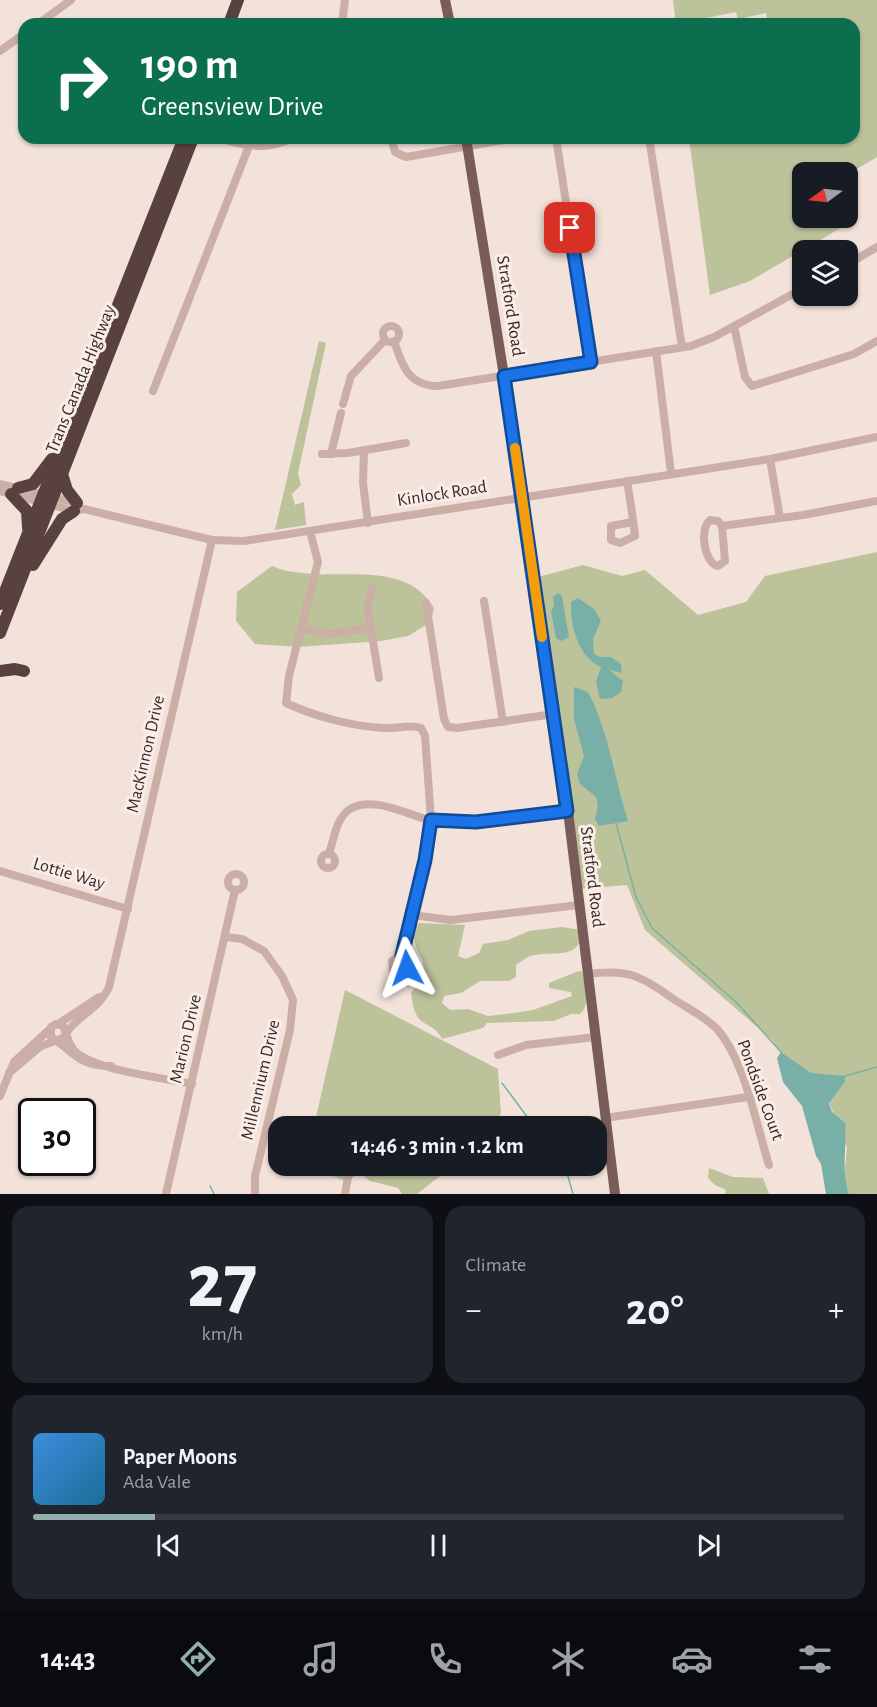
<!DOCTYPE html>
<meta charset="utf-8">
<style>
:root{--surface:#171b24;--page:#20242c;--text:#f1f3f6;--muted:#9ea1a6;--line:#363941;--accent:#91aeac}
body{margin:0;font-family:"Alegreya Sans",sans-serif;background:var(--page);color:var(--text);height:100vh;display:flex;flex-direction:column;font-size:22px;white-space:nowrap}
*{box-sizing:border-box;margin:0}
p{font-size:20px;color:var(--muted)}
.icon{flex:none;width:33px;height:33px;fill:none;stroke:currentColor;stroke-width:2;stroke-linecap:round;stroke-linejoin:round}
.map{position:relative;height:1194px;overflow:hidden}
.drawer{display:flex;flex-direction:column;gap:12px;padding:12px;background:#0d0f14;flex:1}
.drawer>*{flex:none}
.hud{position:absolute;left:18px;top:18px;width:842px;height:126px;border-radius:18px;box-shadow:0 2px 4px #0004;background:#0b6e4f;color:#fff;overflow:hidden}
.needle{width:39px;rotate:255deg}
.buttons{position:absolute;left:792px;top:162px;display:grid;gap:12px}
.buttons a{display:grid;place-items:center;width:66px;height:66px;border-radius:12px;background:var(--surface);box-shadow:0 2px 4px #0004;font-size:30px}
.speed{position:absolute;left:18px;top:1098px;display:flex;gap:12px;font-size:30px;font-weight:700;text-align:center}
.speed>*{display:grid;place-content:center;width:78px;height:78px;border-radius:50%;background:var(--surface);box-shadow:0 2px 4px #0004;line-height:1}
.speed .limit{border:3px solid #111;border-radius:9px;background:#fff;color:#111}
.pin{position:absolute;display:grid;place-items:center;width:51px;height:51px;color:#fff;margin:-26px;border-radius:12px;box-shadow:0 3px 9px #0006}
.me{position:absolute;width:66px;margin:-33px;rotate:356deg;stroke-linejoin:round;filter:drop-shadow(0 0 4px #0008)}
.turn{display:flex;align-items:center;gap:21px;height:126px;padding:0 24px;font-size:27px}
.turn .icon{width:78px;height:78px;stroke-width:2.5}
.turn b{display:block;font-size:42px;line-height:51px}
.big{font-size:45px;font-weight:700;line-height:1.1}
.drawer .tile{flex:1;display:flex;flex-direction:column;justify-content:center;gap:9px;min-width:0;padding:0 21px;border-radius:18px;background:var(--page)}
.drawer .dial{align-items:center;gap:0}
.dial b{font-size:78px;line-height:1}
.song{display:flex;align-items:center;gap:18px}
.cover{width:72px;height:72px;border-radius:9px;background:linear-gradient(135deg,hsl(210 70% 55%),hsl(200 70% 35%))}
.played{height:6px;border-radius:3px;background:linear-gradient(90deg,var(--accent) 15%,var(--line) 15%)}
.keys{display:flex;justify-content:space-around;direction:ltr}
.heat{display:flex;justify-content:space-between;align-items:center;font-size:33px;direction:ltr}
.drawer .tiles{flex:1;display:grid;gap:12px;grid-template-columns:1fr 1fr}
.tile:last-child{grid-column:span 2}
.trip{position:absolute;left:268px;top:1116px;width:339px;height:60px;border-radius:18px;background:var(--surface);box-shadow:0 2px 4px #0004;font-weight:700;line-height:60px;text-align:center}
.tab-bar{display:flex;height:96px;justify-content:space-around;align-items:center;background:#090b0e;color:var(--muted)}
.tab-bar .icon{width:42px;height:42px}
.tab-bar .current{color:var(--accent)}
.tab-bar b{font-size:27px;color:var(--text)}
.map>svg:first-child{display:block}
</style>
<div class="map">
<svg width="877" height="1194" viewBox="0 0 877 1194">
<rect width="100%" height="100%" fill="#f2e2da"/>
<g fill="#bcc29a">
<polygon points="673,0 877,0 877,157 848,174 802,172 802,218 838,218 844,226 750,281 710,295 689,138 854,138 854,24 768,24 766,13 738,19 736,12 676,24"/>
<polygon points="319,341 326,343 298,473 301,485 292,494 295,505 304,502 306,525 275,530"/>
<polygon points="877,552 877,1194 849,1194 844,1179 847,1148 829,1102 845,1082 823,1083 781,1052 771,1039 645,930 627,885 577,889 538,577 583,565 622,576 645,570 698,615 746,602 765,576"/>
<path d="M272 566C323 588 401 552 434 608L431 622 408 636 381 641 298 647 255 644 236 621 237 592Z"/>
<path d="M419 923 465 925 458 956 466 959 479 953 483 944 508 940 529 931 562 927 581 930C582 964 547 948 528 957 524 959 520 962 516 965V977L509 981H480L461 993 444 996 442 1003 450 1010 468 1009 488 1016 514 1013 533 1010 572 996 571 992 549 988V983L579 971H582C585 986 592 1003 580 1014H571L554 1021 487 1023 483 1028 442 1039C431 1017 415 1033 411 993 438 956 413 964 414 929Z"/>
<polygon points="345,990 498,1069 501,1114 489,1126 314,1126"/>
<polygon points="308,1166 453,1166 417,1194 402,1194 398,1188 370,1181 360,1173 346,1181"/>
<polygon points="709,1168 733,1177 763,1178 769,1194 725,1194 726,1190 715,1185 708,1178"/>
</g>
<g fill="#78b0a8">
<polygon points="558,593 562,596 569,637 561,641 556,638 551,612 554,605 553,597"/>
<path d="M578 598 594 609 601 621 593 639 594 654 600 657H611L621 664 622 673 609 670 623 681 621 692 612 698 600 699 596 682 601 667C578 657 570 625 571 602Z"/>
<path d="M574 687 588 692C609 731 614 778 628 821L599 826 595 819 598 805 596 797 580 784 577 774 584 756 574 719Z"/>
<path d="M781 1052 811 1073 845 1076V1082L829 1103 832 1112 845 1123C847 1147 841 1172 849 1194H826L821 1164 816 1156 802 1106 783 1082 777 1058Z"/>
</g>
<g fill="none" stroke-linecap="round" stroke-linejoin="round">
<g stroke="#78b0a8" stroke-width="1.5">
<polyline points="616,823 636,897 652,928 736,1002 781,1052"/>
<polyline points="845,1076 877,1067"/>
<polyline points="502,1083 534,1126"/>
<polyline points="565,1166 573,1194"/>
<polyline points="210,1186 214,1194"/>
</g>
<g stroke="#cbafa6" stroke-width="8">
<polyline points="38,24 71,0"/>
<polyline points="342,24 345,0"/>
<polyline points="0,51 24,34"/>
<path d="M220 138C244 146 268 151 292 138"/>
<polyline points="391,138 395,152 406,157 515,138"/>
<polyline points="556,138 591,362"/>
<polyline points="649,138 682,347"/>
<polyline points="848,264 877,247"/>
<circle cx="391" cy="334" r="8"/>
<polyline points="734,326 745,377 752,386 854,354 877,341"/>
<path d="M394 341C402 366 409 386 438 386L691 346 714 337 802 289"/>
<polyline points="656,351 671,473"/>
<polyline points="153,391 249,146"/>
<polyline points="343,404 351,376 385,340"/>
<polyline points="364,451 363,483 368,523"/>
<polyline points="322,454 348,453 406,443"/>
<polyline points="331,454 341,413"/>
<polyline points="770,459 780,518"/>
<path d="M627 481C630 499 633 518 635 536L620 543 611 540V526L633 522"/>
<polyline points="0,484 77,503"/>
<polyline points="0,491 74,511 84,509 212,540 244,541 770,459 877,437"/>
<path d="M710 520 718 521 722 526 725 561 718 566C704 563 699 529 710 520Z"/>
<polyline points="722,526 803,515 877,501"/>
<path d="M310 531 318 562 289 676 286 703C314 716 353 727 385 728 398 729 409 724 421 728L425 736 431 820 425 860 402 955 392 961 393 970 402 973 407 968 402 955"/>
<polyline points="373,588 367,605 379,678"/>
<polyline points="484,601 503,722"/>
<polyline points="426,603 444,719 448,727 457,728 554,714"/>
<polyline points="301,628 329,634 369,628"/>
<circle cx="328" cy="861" r="7"/>
<path d="M329 854C334 839 336 818 350 809 373 795 407 815 430 820 474 829 524 817 568 811"/>
<polyline points="0,871 128,909"/>
<circle cx="236" cy="882" r="8"/>
<polyline points="412,915 451,920 579,905"/>
<polyline points="226,937 242,939 264,951 282,976 293,1000 290,1030 255,1176 255,1194"/>
<path d="M588 974C627 969 640 975 672 998 687 1008 704 1016 717 1029 745 1061 756 1124 769 1165"/>
<polyline points="58,1024 99,997"/>
<polyline points="498,1055 526,1045 595,1037"/>
<path d="M111 1066C77 1066 75 1052 51 1037V1027L56 1024 63 1026C68 1036 68 1046 78 1054 102 1071 163 1078 192 1084"/>
<path d="M9 1073 41 1046 63 1038C74 1017 99 1010 109 987L212 540"/>
<polyline points="0,1096 14,1062 50,1029"/>
<polyline points="605,1118 748,1097"/>
<polyline points="166,1194 235,890"/>
<polyline points="345,1194 350,1166"/>
</g>
<g stroke="#795c58" stroke-width="10">
<polyline points="445,0 450,24"/>
<polyline points="466,138 504,376 568,811 615,1194"/>
</g>
<g stroke="#58413e" stroke-width="12">
<polyline points="229,24 238,0"/>
<polyline points="62,474 67,490 77,503"/>
<polyline points="18,488 33,484 52,459"/>
<polyline points="11,494 27,511 28,528"/>
<polyline points="33,565 62,519 74,511"/>
<polyline points="0,604 184,138"/>
<polyline points="0,633 193,138"/>
<polyline points="0,671 15,669 24,671"/>
</g>
</g>
<g fill="none" stroke-linecap="round" stroke-linejoin="round">
<defs>
<polyline id="route" points="407,968 402,955 425,860 431,820 476,822 567,811 504,376 591,362 570,228"/>
</defs>
<use href="#route" stroke="#114b97" stroke-width="15"/>
<use href="#route" stroke="#1a73e8" stroke-width="10"/>
<polyline stroke="#f59e0b" stroke-width="10" points="515,448 542,637"/>
</g>
<g text-anchor="middle" dominant-baseline="central" stroke-width="6" stroke-linejoin="round" paint-order="stroke">
<g font-size="18" fill="#372927" stroke="#faede7">
<text transform="translate(510 306) rotate(81)">Stratford Road</text>
<text transform="translate(81 379) rotate(-68)">Trans Canada Highway</text>
<text transform="translate(442 494) rotate(-9)">Kinlock Road</text>
<text transform="translate(146 754) rotate(-77)">MacKinnon Drive</text>
<text transform="translate(69 874) rotate(17)">Lottie Way</text>
<text transform="translate(592 877) rotate(83)">Stratford Road</text>
<text transform="translate(186 1039) rotate(-77)">Marion Drive</text>
<text transform="translate(261 1080) rotate(-77)">Millennium Drive</text>
<text transform="translate(760 1090) rotate(70)">Pondside Court</text>
</g>
</g>
</svg>
<div class="buttons">
<a><svg class="needle" viewBox="-14 -14 28 28"><path d="M0-13l5 13h-10z" fill="#e53935"/><path d="M0 13l5-13h-10z" fill="#9ea1a6"/></svg></a>
<a><svg class="icon" aria-label="layers" viewBox="0 0 24 24"><path d="M12 4l9 5-9 5-9-5zM3 14l9 5 9-5"/></svg></a>
</div>
<div class="speed"><div class="limit">30</div></div>
<div class="pin" style="left:570px;top:228px;background:#d93025"><svg class="icon" aria-label="arrive" viewBox="0 0 24 24"><path d="M6 21V4h12l-3 4 3 4H6"/></svg></div>
<svg class="me" style="left:407px;top:968px" viewBox="-20 -20 40 40"><path d="M0-17L14 15 0 8-14 15z" fill="#1a73e8" stroke="#fff" stroke-width="4"/></svg>
<div class="trip">14:46 · 3 min · 1.2 km</div>
<div class="hud">
<div class="turn"><svg class="icon" aria-label="right" viewBox="0 0 24 24"><path d="M7 20v-9h11M14 6l5 5-5 5"/></svg><div><b>190 m</b>Greensview Drive</div></div>
</div>
</div>
<section class="drawer">
<div class="tiles">
<div class="tile dial"><b>27</b><p>km/h</p></div>
<div class="tile"><p>Climate</p>
<div class="heat"><a>−</a><b class="big">20°</b><a>+</a></div>
</div>
<div class="tile">
<div class="song"><i class="cover"></i><div><b>Paper Moons</b><p>Ada Vale</p></div></div>
<div class="played"></div>
<div class="keys"><svg class="icon" aria-label="previous" viewBox="0 0 24 24"><path d="M18 5L8 12l10 7zM5 5v14"/></svg><svg class="icon" aria-label="pause" viewBox="0 0 24 24"><path d="M8 5v14M16 5v14"/></svg><svg class="icon" aria-label="next" viewBox="0 0 24 24"><path d="M6 5l10 7-10 7zM19 5v14"/></svg></div>
</div>
</div>
</section>
<nav class="tab-bar">
<b>14:43</b>
<svg class="icon current" aria-label="directions" viewBox="0 0 24 24"><path d="M12 3l9 9-9 9-9-9zM9 14v-3h6M13 9l2 2-2 2"/></svg>
<svg class="icon" aria-label="music" viewBox="0 0 24 24"><path d="M9 18V5l10-2v13"/><circle cx="6" cy="18" r="3"/><circle cx="16" cy="16" r="3"/></svg>
<svg class="icon" aria-label="phone" viewBox="0 0 24 24"><path d="M5 4h4l2 5-3 2q2 4 5 5l2-3 5 2v4C11 20 4 13 5 4z"/></svg>
<svg class="icon" aria-label="climate" viewBox="0 0 24 24"><path d="M12 3v18M4 7l16 10M4 17L20 7"/></svg>
<svg class="icon" aria-label="car" viewBox="0 0 24 24"><path d="M5 17H2v-5l4-1 3-4h7l3 4 3 1v5h-3M9 17h6M6 11h13"/><circle cx="7" cy="17" r="2"/><circle cx="17" cy="17" r="2"/></svg>
<svg class="icon" aria-label="filters" viewBox="0 0 24 24"><path d="M4 7h16M4 17h16"/><circle cx="9" cy="7" r="2"/><circle cx="15" cy="17" r="2"/></svg>
</nav>
